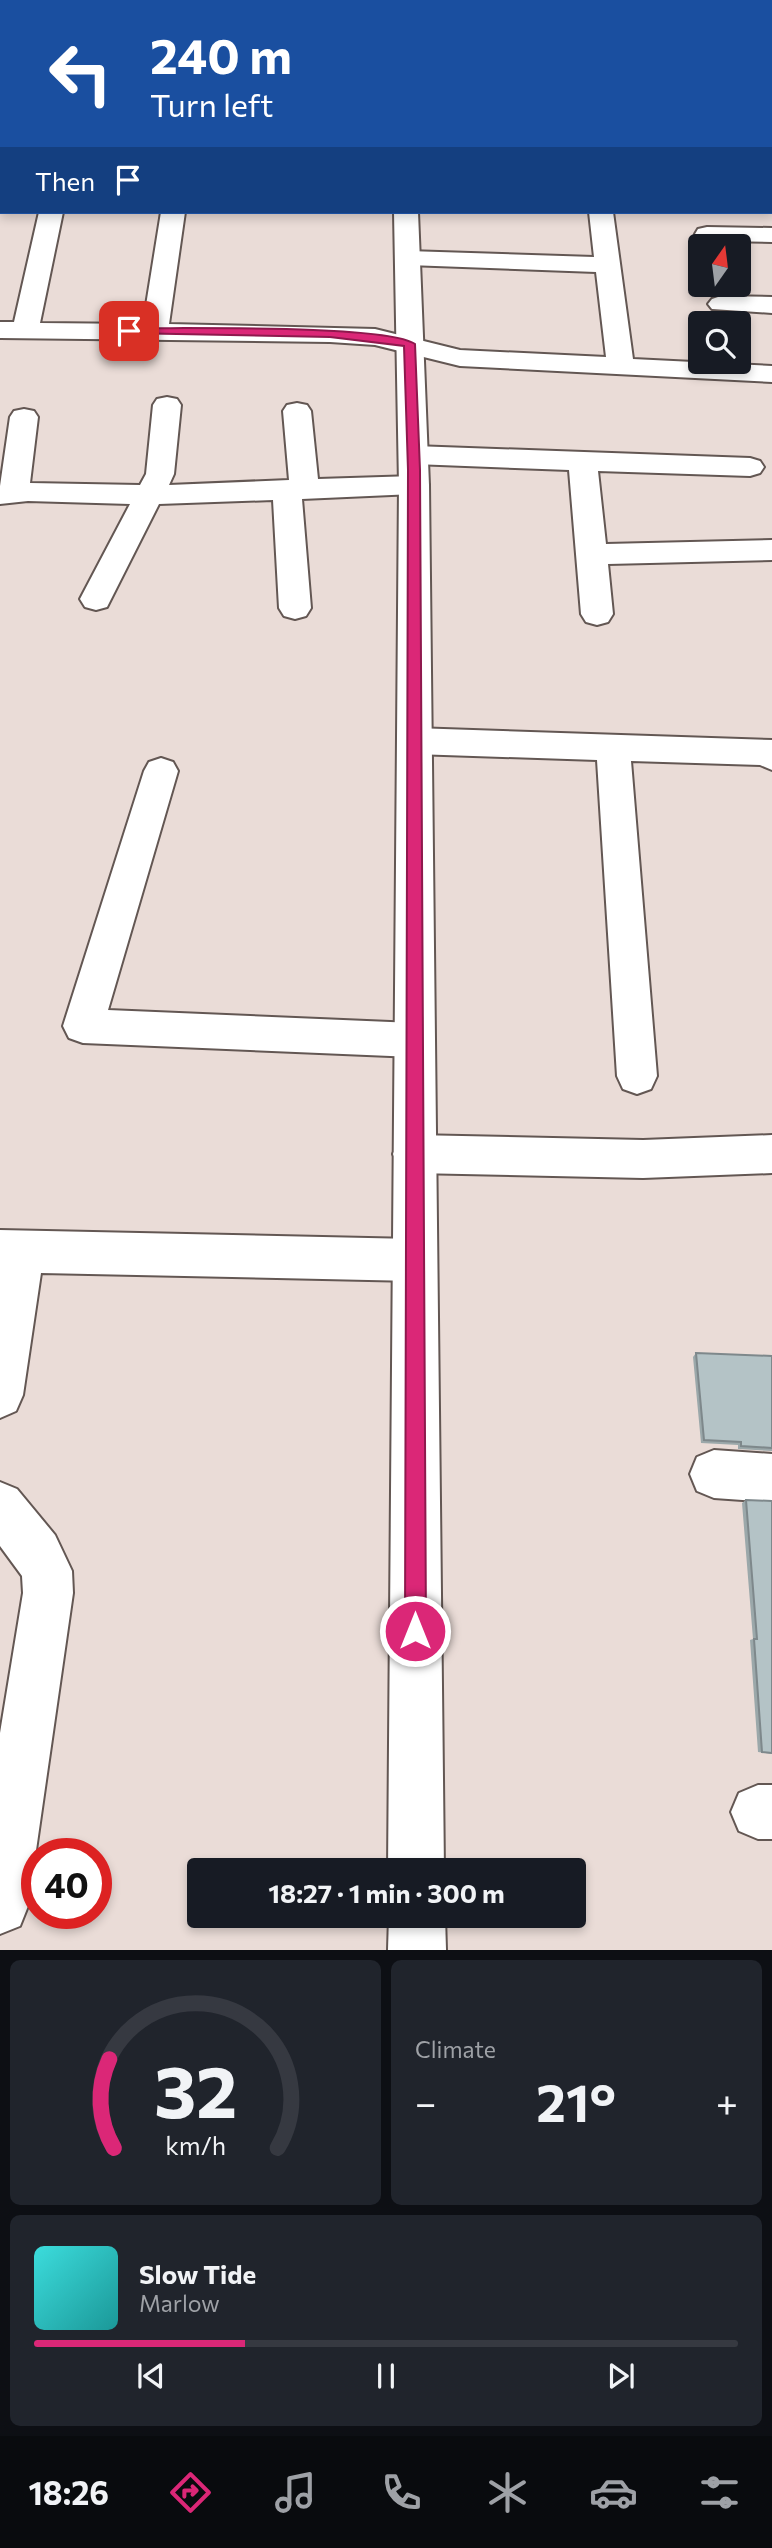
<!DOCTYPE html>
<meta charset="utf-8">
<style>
:root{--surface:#171b24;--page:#20242c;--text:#f1f3f6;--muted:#9ea1a6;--line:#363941;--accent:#db2777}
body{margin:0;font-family:Commissioner,sans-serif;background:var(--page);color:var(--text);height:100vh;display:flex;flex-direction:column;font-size:26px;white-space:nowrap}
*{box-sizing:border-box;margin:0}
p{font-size:23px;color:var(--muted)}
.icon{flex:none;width:38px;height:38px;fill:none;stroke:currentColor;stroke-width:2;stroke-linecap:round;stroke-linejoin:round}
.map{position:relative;height:1950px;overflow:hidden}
.details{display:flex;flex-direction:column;gap:10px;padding:10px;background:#0d0f14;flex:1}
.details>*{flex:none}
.banner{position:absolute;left:0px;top:0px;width:774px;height:214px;box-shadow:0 4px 10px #0003;background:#1a4fa0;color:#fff;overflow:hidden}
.needle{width:46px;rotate:14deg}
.fabs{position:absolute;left:688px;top:234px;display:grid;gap:14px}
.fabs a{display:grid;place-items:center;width:63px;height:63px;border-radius:7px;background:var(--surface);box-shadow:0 4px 10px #0003;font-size:35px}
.speed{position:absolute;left:21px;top:1838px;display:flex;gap:14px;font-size:35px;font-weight:700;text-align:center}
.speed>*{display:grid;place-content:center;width:91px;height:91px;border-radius:50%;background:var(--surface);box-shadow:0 4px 10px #0003;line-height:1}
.speed .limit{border:10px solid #d22;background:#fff;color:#111}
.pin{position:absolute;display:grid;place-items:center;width:60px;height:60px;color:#fff;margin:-30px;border-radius:14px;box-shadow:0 4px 10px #0006}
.me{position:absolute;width:77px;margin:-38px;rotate:0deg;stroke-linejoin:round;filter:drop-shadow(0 0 5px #0008)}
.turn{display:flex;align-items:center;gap:24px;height:147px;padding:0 35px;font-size:32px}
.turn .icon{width:91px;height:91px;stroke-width:2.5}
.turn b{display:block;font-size:49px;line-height:60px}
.then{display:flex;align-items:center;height:66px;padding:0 35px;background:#0003;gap:14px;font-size:26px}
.big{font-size:52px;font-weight:700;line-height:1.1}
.details .card{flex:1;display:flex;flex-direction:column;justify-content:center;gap:10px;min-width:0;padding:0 24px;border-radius:10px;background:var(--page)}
.details .dial{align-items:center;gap:0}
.dial svg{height:182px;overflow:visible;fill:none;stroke:var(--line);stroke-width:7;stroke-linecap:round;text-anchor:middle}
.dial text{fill:var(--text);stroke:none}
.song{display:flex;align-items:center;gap:21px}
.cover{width:84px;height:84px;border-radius:10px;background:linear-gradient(135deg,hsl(180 70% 55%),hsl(180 70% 35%))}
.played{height:7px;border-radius:4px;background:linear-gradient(90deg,var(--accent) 30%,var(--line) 30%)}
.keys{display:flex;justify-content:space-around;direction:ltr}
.heat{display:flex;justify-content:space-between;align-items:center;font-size:38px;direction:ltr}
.details .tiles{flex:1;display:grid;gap:10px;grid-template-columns:1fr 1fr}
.card:last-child{grid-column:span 2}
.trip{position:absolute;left:187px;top:1858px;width:399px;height:70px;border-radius:7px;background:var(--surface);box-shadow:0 4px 10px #0003;font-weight:700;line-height:70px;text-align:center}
.dock{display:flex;height:112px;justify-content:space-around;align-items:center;background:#090b0e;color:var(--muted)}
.dock .icon{width:49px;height:49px}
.dock .on{color:var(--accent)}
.dock b{font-size:32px;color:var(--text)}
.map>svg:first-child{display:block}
</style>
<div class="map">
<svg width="772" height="1950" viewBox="0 0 772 1950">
<rect width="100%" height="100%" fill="#eadcd7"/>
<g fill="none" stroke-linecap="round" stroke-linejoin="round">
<defs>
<g id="minor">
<polygon points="75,0 95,0 74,2"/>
<polygon points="181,0 201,0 180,2"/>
<rect x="295" y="0" width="20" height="2"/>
<polygon points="523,0 544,0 546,2 524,2"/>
<polygon points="646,0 666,0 667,2 647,2"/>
<rect x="0" y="125" width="2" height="14"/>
<polygon points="39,212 63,212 40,323 143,324 161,212 185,212 169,324 375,329 460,350 606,357 596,272 408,265 399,263 396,258 399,253 408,251 594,257 589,212 613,212 633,359 772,366 772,382 460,366 375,345 330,342 0,338 0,322 14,322"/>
<polygon points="707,227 772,228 772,242 721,241 722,247 700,247 700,250 695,234 698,229"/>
<polygon points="721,296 772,297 772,313 712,309 708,304 712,299"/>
<polygon points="167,397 177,399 181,405 174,474 169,485 289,480 283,411 287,405 297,403 307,405 311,411 318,479 414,476 424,478 429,485 424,492 414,494 302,499 311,608 306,616 295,619 284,616 279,608 273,500 159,504 107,607 96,610 85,607 80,599 130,504 28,501 0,504 0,486 10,417 14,411 24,409 34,411 38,417 30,483 140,485 146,474 153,405 157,399"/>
<polygon points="414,446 750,458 760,461 764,467 760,473 750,476 598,471 606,544 772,540 772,560 608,564 613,614 608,622 597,625 586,622 581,614 569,470 414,464 404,461 400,455 404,449"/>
<polygon points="414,728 772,740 772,770 760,765 631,761 657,1076 651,1089 637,1094 623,1089 617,1076 597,760 414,754 402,750 397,741 402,732"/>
<polygon points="161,758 173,762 178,771 108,1010 414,1023 428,1028 434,1040 428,1052 414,1057 83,1043 69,1038 63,1026 144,771 149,762"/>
<polygon points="414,1135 643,1140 772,1135 772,1173 643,1178 414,1173 399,1168 393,1154 399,1140"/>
<polygon points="0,1230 414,1239 430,1245 436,1260 430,1275 414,1281 41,1273 23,1395 16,1411 0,1418"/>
<polygon points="714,1450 772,1454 772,1502 714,1498 697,1491 690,1474 697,1457"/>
<polygon points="0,1482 17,1489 55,1535 72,1571 73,1593 28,1906 20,1926 0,1934 0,1733 23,1593 22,1576 0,1546"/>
<polygon points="758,1785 772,1785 772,1839 758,1839 739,1831 731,1812 739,1793"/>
</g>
<g id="tertiary">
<rect x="381" y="0" width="20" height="2"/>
<polygon points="394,212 418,212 429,485 444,1871 388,1871 399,485"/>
<polygon points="389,1916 445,1916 446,1950 388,1950"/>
</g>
</defs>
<use href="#minor" stroke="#635753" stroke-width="4"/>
<use href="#tertiary" stroke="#635753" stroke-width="4"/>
<use href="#minor" fill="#fff" fill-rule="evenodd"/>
<use href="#tertiary" fill="#fff" fill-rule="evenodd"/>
</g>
<g fill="#9ba8aa">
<polygon points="696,1353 772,1356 772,1451 738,1449 738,1445 701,1443 693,1357"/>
<polygon points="746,1500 772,1754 758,1752 750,1640 753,1639 742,1503"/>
</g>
<g fill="#b4c3c6" stroke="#7e888b" stroke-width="2">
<polygon points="696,1353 772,1356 772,1448 741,1446 741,1442 704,1440"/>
<polygon points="746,1500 772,1501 772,1753 762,1752 754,1639 757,1639"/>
</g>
<path fill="#db2777" stroke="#8e194d" stroke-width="2" d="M129 328C176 329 386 324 415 344L420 470 426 1631 423 1638 415 1641 408 1638 405 1631 408 470 404 346 330 337 125 333V329Z"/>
</svg>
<div class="fabs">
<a><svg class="needle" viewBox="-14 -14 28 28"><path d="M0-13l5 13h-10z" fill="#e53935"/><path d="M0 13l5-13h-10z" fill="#9ea1a6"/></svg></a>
<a><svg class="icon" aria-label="search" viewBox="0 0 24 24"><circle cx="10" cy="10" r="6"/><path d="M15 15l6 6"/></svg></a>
</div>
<div class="speed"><div class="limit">40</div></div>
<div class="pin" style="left:129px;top:331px;background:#d93025"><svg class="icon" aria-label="arrive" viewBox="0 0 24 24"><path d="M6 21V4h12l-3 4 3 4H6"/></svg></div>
<svg class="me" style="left:415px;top:1631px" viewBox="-20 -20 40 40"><circle r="17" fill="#db2777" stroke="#fff" stroke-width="3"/><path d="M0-11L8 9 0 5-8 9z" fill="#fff"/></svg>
<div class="trip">18:27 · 1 min · 300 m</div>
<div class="banner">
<div class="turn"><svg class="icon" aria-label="left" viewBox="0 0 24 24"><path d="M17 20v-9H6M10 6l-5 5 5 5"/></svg><div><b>240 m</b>Turn left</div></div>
<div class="then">Then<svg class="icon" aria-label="arrive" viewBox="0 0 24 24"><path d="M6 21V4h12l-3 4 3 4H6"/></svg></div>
</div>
</div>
<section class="details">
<div class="tiles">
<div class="card dial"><svg viewBox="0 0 100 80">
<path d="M14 69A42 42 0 1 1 86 69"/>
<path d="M14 69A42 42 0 0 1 12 30" stroke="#db2777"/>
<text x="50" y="56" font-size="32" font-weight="700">32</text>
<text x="50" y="72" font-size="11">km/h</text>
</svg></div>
<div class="card"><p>Climate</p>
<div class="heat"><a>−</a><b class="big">21°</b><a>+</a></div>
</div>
<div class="card">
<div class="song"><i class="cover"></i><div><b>Slow Tide</b><p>Marlow</p></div></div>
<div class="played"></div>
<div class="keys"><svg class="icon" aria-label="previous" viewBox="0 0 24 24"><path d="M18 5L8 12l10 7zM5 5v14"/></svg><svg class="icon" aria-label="pause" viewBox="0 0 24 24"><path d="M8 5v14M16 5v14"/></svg><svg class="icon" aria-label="next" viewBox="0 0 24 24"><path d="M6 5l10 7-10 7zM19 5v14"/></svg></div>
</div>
</div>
</section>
<nav class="dock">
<b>18:26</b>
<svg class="icon on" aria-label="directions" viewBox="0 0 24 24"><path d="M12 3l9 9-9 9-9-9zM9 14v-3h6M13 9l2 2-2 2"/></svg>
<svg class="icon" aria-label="music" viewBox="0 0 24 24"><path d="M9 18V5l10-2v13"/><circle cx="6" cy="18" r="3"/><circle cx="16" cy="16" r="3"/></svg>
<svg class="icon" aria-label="phone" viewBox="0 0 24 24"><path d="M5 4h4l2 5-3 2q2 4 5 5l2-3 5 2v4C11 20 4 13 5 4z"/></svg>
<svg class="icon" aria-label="climate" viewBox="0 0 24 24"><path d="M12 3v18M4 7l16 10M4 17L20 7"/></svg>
<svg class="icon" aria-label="car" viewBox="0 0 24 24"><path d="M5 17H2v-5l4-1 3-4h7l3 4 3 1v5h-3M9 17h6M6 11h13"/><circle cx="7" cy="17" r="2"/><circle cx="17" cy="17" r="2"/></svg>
<svg class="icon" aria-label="filters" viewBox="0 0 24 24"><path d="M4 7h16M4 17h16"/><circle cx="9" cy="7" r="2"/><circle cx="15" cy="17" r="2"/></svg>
</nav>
